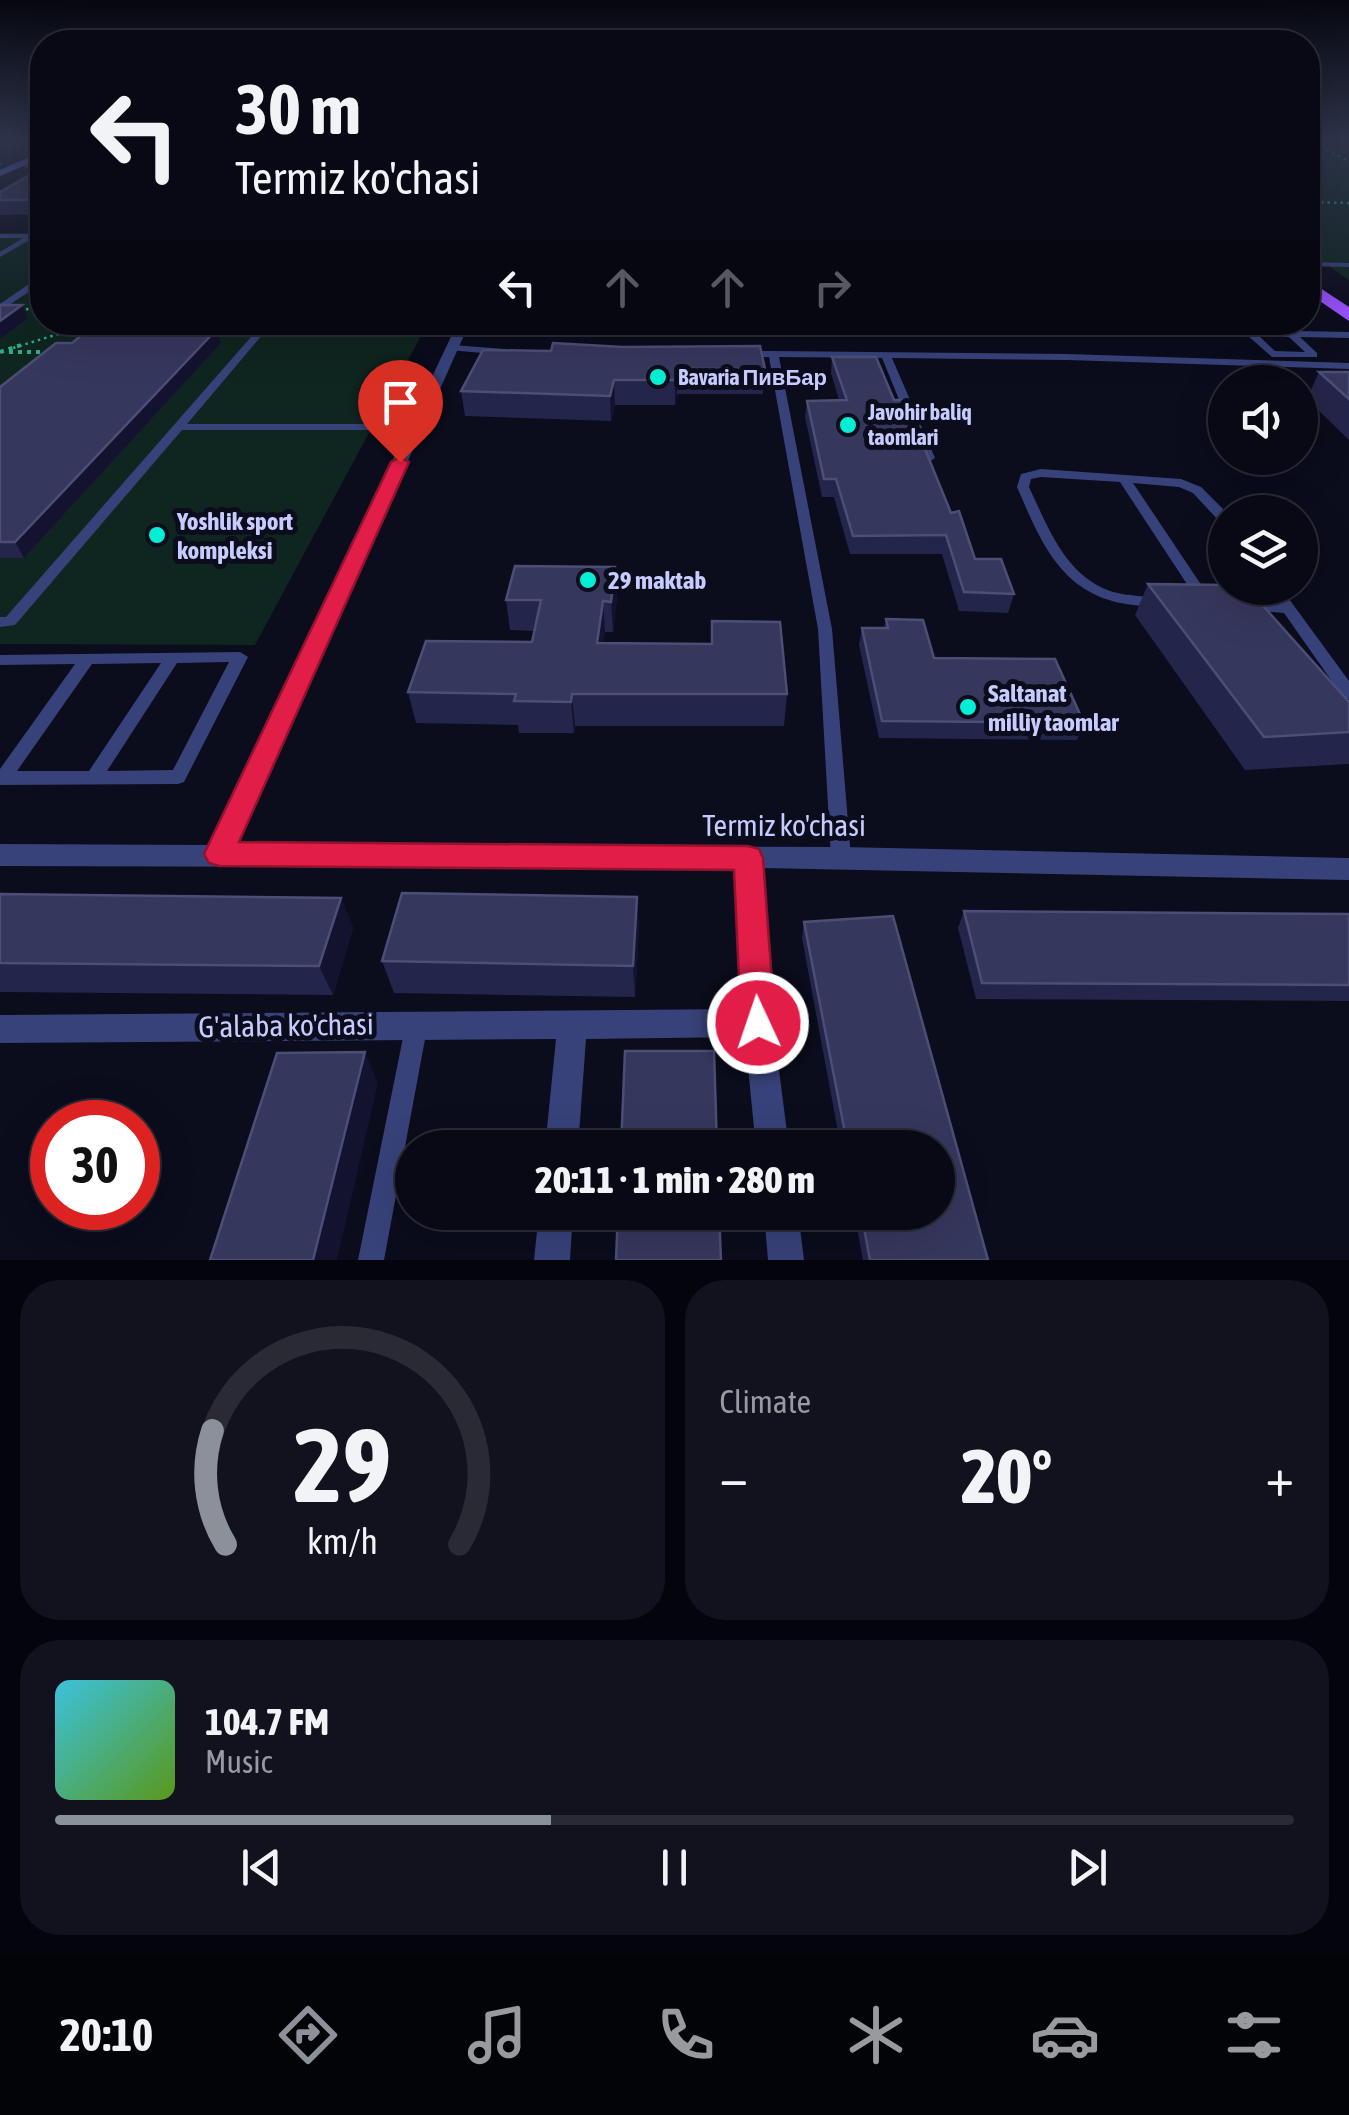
<!DOCTYPE html>
<meta charset="utf-8">
<style>
:root{--surface:#080915;--page:#11121e;--text:#f1f3f6;--muted:#989aa0;--line:#292a34;--accent:#8c9099}
body{margin:0;font-family:"Asap Condensed",sans-serif;background:var(--page);color:var(--text);height:100vh;display:flex;flex-direction:column;font-size:38px;white-space:nowrap}
*{box-sizing:border-box;margin:0}
p{font-size:32px;color:var(--muted)}
.icon{flex:none;width:55px;height:55px;fill:none;stroke:currentColor;stroke-width:2;stroke-linecap:round;stroke-linejoin:round}
.map{position:relative;height:1260px;overflow:hidden}
.details{display:flex;flex-direction:column;gap:20px;padding:20px;background:#04050c;flex:1}
.details>*{flex:none}
.guide{position:absolute;left:30px;top:30px;width:1290px;height:305px;border-radius:40px;box-shadow:0 10px 40px #0002,0 0 0 2px var(--line);background:#080915;color:var(--text);overflow:hidden}
.controls{position:absolute;left:1208px;top:365px;display:grid;gap:20px}
.controls a{display:grid;place-items:center;width:110px;height:110px;border-radius:50%;background:var(--surface);box-shadow:0 10px 40px #0002,0 0 0 2px var(--line);font-size:50px}
.speed{position:absolute;left:30px;top:1100px;display:flex;gap:20px;font-size:50px;font-weight:700;text-align:center}
.speed>*{display:grid;place-content:center;width:130px;height:130px;border-radius:50%;background:var(--surface);box-shadow:0 10px 40px #0002,0 0 0 2px var(--line);line-height:1}
.speed .limit{border:15px solid #d22;background:#fff;color:#111}
.pin{position:absolute;display:grid;place-items:center;width:85px;height:85px;color:#fff;margin:-102px -42px;border-radius:50% 50% 50% 0;rotate:-45deg;box-shadow:0 0 10px #0007}
.pin .icon{rotate:45deg}
.me{position:absolute;width:110px;margin:-55px;rotate:357deg;stroke-linejoin:round;filter:drop-shadow(0 0 8px #0008)}
.turn{display:flex;align-items:center;gap:35px;height:210px;padding:0 40px;font-size:45px}
.turn .icon{width:130px;height:130px;stroke-width:2.5}
.turn b{display:block;font-size:70px;line-height:85px}
.lanes{display:flex;align-items:center;height:95px;padding:0 40px;background:#0003;justify-content:center;gap:50px;direction:ltr}
.lanes .off{opacity:.35}
.big{font-size:75px;font-weight:800;line-height:1.1}
.details .tile{flex:1;display:flex;flex-direction:column;justify-content:center;gap:15px;min-width:0;padding:0 35px;border-radius:40px;background:var(--page)}
.details .dial{align-items:center;gap:0}
.dial svg{height:260px;overflow:visible;fill:none;stroke:var(--line);stroke-width:7;stroke-linecap:round;text-anchor:middle}
.dial text{fill:var(--text);stroke:none}
.song{display:flex;align-items:center;gap:30px}
.cover{width:120px;height:120px;border-radius:15px;background:linear-gradient(135deg,hsl(190 70% 55%),hsl(90 70% 35%))}
.played{height:10px;border-radius:5px;background:linear-gradient(90deg,var(--accent) 40%,var(--line) 40%)}
.keys{display:flex;justify-content:space-around;direction:ltr}
.heat{display:flex;justify-content:space-between;align-items:center;font-size:55px;direction:ltr}
.details .tiles{flex:1;display:grid;gap:20px;grid-template-columns:1fr 1fr}
.tile:last-child{grid-column:span 2}
.trip{position:absolute;left:395px;top:1130px;width:560px;height:100px;border-radius:50px;background:var(--surface);box-shadow:0 10px 40px #0002,0 0 0 2px var(--line);font-weight:800;line-height:100px;text-align:center}
.dock{display:flex;height:160px;justify-content:space-around;align-items:center;background:#030408;color:var(--muted)}
.dock .icon{width:70px;height:70px}
.dock .selected{color:var(--accent)}
.dock b{font-size:45px;color:var(--text)}
.map>svg:first-child{display:block}
</style>
<div class="map">
<svg width="1349" height="1260" viewBox="0 0 1349 1260">
<rect width="100%" height="100%" fill="#0b0c1c"/>
<g fill="#0f2520">
<polygon points="1308,141 1349,141 1349,280 1308,252"/>
<polygon points="0,233 42,233 42,322 428,323 255,645 0,644"/>
</g>
<g fill="none" stroke-linecap="round" stroke-linejoin="round">
<g stroke="#2eab8a" stroke-width="2.5" stroke-dasharray="2.5 4" stroke-linecap="butt">
<polyline points="1309,141 1349,161"/>
<polyline points="1308,202 1349,203"/>
<polyline points="26,309 42,311"/>
<polyline points="13,348 97,322"/>
</g>
<g stroke="#2eab8a" stroke-width="4" stroke-dasharray="4 5" stroke-linecap="butt">
<polyline points="0,352 21,345"/>
<polyline points="9,352 48,352"/>
</g>
<g fill="#37427a" fill-rule="evenodd">
<polygon points="0,160 3,164 0,166"/>
<polygon points="0,234 42,234 42,238 33,238 0,257 0,252 23,238 0,238"/>
<polygon points="1308,262 1349,263 1349,267 1308,266"/>
<polygon points="39,277 42,277 42,283 0,311 0,304"/>
<polygon points="264,322 273,322 187,424 416,424 422,427 416,430 182,430 15,625 0,627 0,617 6,617"/>
<path d="M1250 330 1349 332V338L1300 337 1317 353V357H1272L1247 335 1245 333ZM1259 336 1289 337 1305 352 1275 351Z"/>
<polygon points="452,345 505,349 510,352 505,355 449,350 447,348"/>
<polygon points="773,351 1067,354 1349,363 1349,369 1067,360 892,358 935,458 929,462 923,458 882,358 779,357 832,629 851,858 848,864 841,866 834,864 831,858 818,629 769,357 743,357 738,354 743,351"/>
<path d="M1041 469 1181 479 1201 487 1226 512 1225 523 1220 522 1193 493 1179 487 1133 483 1212 601 1210 604H1200L1120 482 1041 477 1031 479 1029 487C1048 527 1065 575 1110 591 1127 597 1149 594 1163 603 1154 609 1145 606 1133 605 1063 597 1042 545 1017 487L1021 474Z"/>
<polygon points="1267,588 1281,588 1349,681 1349,699 1343,697 1284,613 1239,609 1237,606 1244,601 1277,603"/>
<path d="M240 652 248 657 184 782 178 784 0 785V769L75 664 0 665V655ZM229 662 173 770 107 771 177 663ZM161 663 89 771H17L92 664Z"/>
<polygon points="417,1012 425,1015 428,1023 384,1260 358,1260 406,1023 409,1015"/>
</g>
<g fill="#37427a" fill-rule="evenodd">
<polygon points="23,163 42,162 42,167 26,168"/>
<polygon points="458,322 470,322 236,845 841,847 1349,858 1349,880 762,868 773,1023 789,1148 756,1148 745,1037 586,1039 578,1148 545,1148 556,1039 0,1043 0,1015 742,1009 736,868 0,866 0,844 210,845"/>
<polygon points="539,1212 573,1212 570,1260 534,1260"/>
<polygon points="764,1212 798,1212 804,1260 768,1260"/>
</g>
<polygon fill="#607bfc" fill-rule="evenodd" points="39,153 42,153 42,158 0,176 0,170"/>
<polygon fill="#9950fc" fill-rule="evenodd" points="1308,280 1349,307 1349,321 1308,293"/>
</g>
<g fill="#24254a">
<polygon points="42,168 42,214 0,215 0,192"/>
<polygon points="1222,322 1268,322 1268,325"/>
<polygon points="221,343 24,558 0,558 0,387"/>
<polygon points="483,350 765,369 763,394 677,394 675,405 615,405 611,421 465,416 461,391"/>
<polygon points="832,357 894,400 975,559 1014,594 1008,613 959,611 942,554 850,554 834,497 822,497 805,417 807,401 839,400 831,373"/>
<polygon points="1319,372 1349,372 1349,440 1307,399"/>
<polygon points="615,567 617,597 613,632 605,632 603,643 711,644 712,621 787,694 784,726 575,726 574,733 519,733 518,725 416,723 408,692 532,642 535,631 510,630 506,600"/>
<polygon points="1148,584 1349,702 1349,764 1245,770 1135,615"/>
<polygon points="886,619 934,658 1084,723 1077,740 879,738 859,645 862,628 884,628"/>
<polygon points="0,894 341,898 353,928 333,995 0,992"/>
<polygon points="637,897 639,930 635,997 394,993 382,961"/>
<polygon points="964,911 1349,914 1349,1001 976,999 958,928"/>
<polygon points="893,916 988,1260 863,1260 854,1212 938,1212 938,1148 841,1148 802,938 804,922"/>
</g>
<g fill="#13132f">
<polygon points="22,305 28,318 0,339 0,321"/>
<polygon points="217,329 221,343 24,558 15,542"/>
<polygon points="677,369 677,394 675,405 675,380"/>
<polygon points="614,380 615,405 611,421 610,396"/>
<polygon points="615,567 617,597 613,632 611,602"/>
<polygon points="603,601 605,632 600,674 597,643"/>
<polygon points="572,694 575,726 574,733 571,702"/>
<polygon points="637,897 639,930 635,997 633,966"/>
<polygon points="341,898 353,928 333,995 319,966"/>
<polygon points="365,1052 378,1083 337,1260 313,1260"/>
</g>
<g fill="#36375d" stroke="#4c4e76" stroke-width="2.5">
<polygon points="42,168 42,200 0,200 0,192"/>
<polygon points="0,305 22,305 0,321"/>
<polygon points="89,329 217,329 15,542 0,542 0,387 56,343 72,343"/>
<polygon points="553,343 623,347 760,346 765,369 677,369 675,380 614,380 610,396 461,391 483,350 551,351"/>
<polygon points="832,357 876,357 894,400 905,400 951,513 959,511 975,559 1001,559 1014,594 964,592 946,535 853,536 836,479 824,479 807,401 847,400"/>
<polygon points="1319,372 1349,372 1349,399"/>
<polygon points="515,566 615,567 611,602 603,601 597,643 712,644 712,621 780,622 787,694 572,694 571,702 514,701 516,694 408,692 426,641 532,642 541,600 506,600"/>
<polygon points="1148,584 1225,585 1225,588 1247,588 1349,702 1349,732 1264,737"/>
<polygon points="886,619 923,620 934,658 1055,659 1084,723 882,721 862,628 888,628"/>
<polygon points="402,893 637,897 633,966 382,961"/>
<polygon points="0,894 341,898 319,966 0,963"/>
<polygon points="964,911 1349,914 1349,985 982,983"/>
<polygon points="893,916 988,1260 870,1260 861,1212 938,1212 938,1148 848,1148 804,922"/>
<polygon points="625,1051 714,1051 717,1148 621,1148"/>
<polygon points="365,1052 313,1260 210,1260 277,1053"/>
<polygon points="618,1212 719,1212 721,1260 616,1260"/>
</g>
<linearGradient id="sky" x2="0" y2="1"><stop stop-color="#06070f"/><stop offset="0.44" stop-color="#2e344b"/><stop offset="1" stop-color="#2e344b" stop-opacity="0"/></linearGradient>
<rect width="1349" height="318" fill="url(#sky)"/>
<polygon fill="#e11d48" stroke="#92132f" stroke-width="2.5" points="400,457 409,462 239,842 748,846 759,849 763,858 775,1023 770,1035 758,1039 746,1035 741,1023 734,870 219,866 209,863 204,854 391,462"/>
<g fill="#04edd5" stroke="#0b0c1c" stroke-width="4">
<circle cx="658" cy="377" r="10"/>
<circle cx="848" cy="425" r="10"/>
<circle cx="157" cy="535" r="10"/>
<circle cx="588" cy="580" r="10"/>
<circle cx="968" cy="707" r="10"/>
</g>
<g text-anchor="middle" dominant-baseline="central" stroke-width="10" stroke-linejoin="round" paint-order="stroke">
<g font-size="22" font-weight="bold" fill="#c7ccfe" stroke="#0b0c1c" text-anchor="start">
<text x="678" y="377">Bavaria ПивБар</text>
<text x="868" y="412">Javohir baliq<tspan x="868" dy="25">taomlari</tspan></text>
</g>
<g font-size="25" font-weight="bold" fill="#c7ccfe" stroke="#0b0c1c" text-anchor="start">
<text x="177" y="521">Yoshlik sport<tspan x="177" dy="29">kompleksi</tspan></text>
<text x="608" y="580">29 maktab</text>
<text x="988" y="693">Saltanat<tspan x="988" dy="29">milliy taomlar</tspan></text>
</g>
<g font-size="30" fill="#c7ccfe" stroke="#0b0c1c">
<text x="784" y="825">Termiz ko'chasi</text>
<text transform="translate(286 1025) rotate(-1)">G'alaba ko'chasi</text>
</g>
</g>
</svg>
<div class="controls">
<a><svg class="icon" aria-label="sound" viewBox="0 0 24 24"><path d="M4 9h4l5-4v14l-5-4H4zM17 9q2 3 0 6"/></svg></a>
<a><svg class="icon" aria-label="layers" viewBox="0 0 24 24"><path d="M12 4l9 5-9 5-9-5zM3 14l9 5 9-5"/></svg></a>
</div>
<div class="speed"><div class="limit">30</div></div>
<div class="pin" style="left:400px;top:462px;background:#d93025"><svg class="icon" aria-label="arrive" viewBox="0 0 24 24"><path d="M6 21V4h12l-3 4 3 4H6"/></svg></div>
<svg class="me" style="left:758px;top:1023px" viewBox="-20 -20 40 40"><circle r="17" fill="#e11d48" stroke="#fff" stroke-width="3"/><path d="M0-11L8 9 0 5-8 9z" fill="#fff"/></svg>
<div class="trip">20:11 · 1 min · 280 m</div>
<div class="guide">
<div class="turn"><svg class="icon" aria-label="left" viewBox="0 0 24 24"><path d="M17 20v-9H6M10 6l-5 5 5 5"/></svg><div><b>30 m</b>Termiz ko'chasi</div></div>
<div class="lanes"><svg class="icon" aria-label="left" viewBox="0 0 24 24"><path d="M17 20v-9H6M10 6l-5 5 5 5"/></svg><svg class="icon off" aria-label="ahead" viewBox="0 0 24 24"><path d="M12 20V5M6 11l6-6 6 6"/></svg><svg class="icon off" aria-label="ahead" viewBox="0 0 24 24"><path d="M12 20V5M6 11l6-6 6 6"/></svg><svg class="icon off" aria-label="right" viewBox="0 0 24 24"><path d="M7 20v-9h11M14 6l5 5-5 5"/></svg></div>
</div>
</div>
<section class="details">
<div class="tiles">
<div class="tile dial"><svg viewBox="0 0 100 80">
<path d="M14 69A42 42 0 1 1 86 69"/>
<path d="M14 69A42 42 0 0 1 10 34" stroke="#8c9099"/>
<text x="50" y="56" font-size="32" font-weight="700">29</text>
<text x="50" y="72" font-size="11">km/h</text>
</svg></div>
<div class="tile"><p>Climate</p>
<div class="heat"><a>−</a><b class="big">20°</b><a>+</a></div>
</div>
<div class="tile">
<div class="song"><i class="cover"></i><div><b>104.7 FM</b><p>Music</p></div></div>
<div class="played"></div>
<div class="keys"><svg class="icon" aria-label="previous" viewBox="0 0 24 24"><path d="M18 5L8 12l10 7zM5 5v14"/></svg><svg class="icon" aria-label="pause" viewBox="0 0 24 24"><path d="M8 5v14M16 5v14"/></svg><svg class="icon" aria-label="next" viewBox="0 0 24 24"><path d="M6 5l10 7-10 7zM19 5v14"/></svg></div>
</div>
</div>
</section>
<nav class="dock">
<b>20:10</b>
<svg class="icon selected" aria-label="directions" viewBox="0 0 24 24"><path d="M12 3l9 9-9 9-9-9zM9 14v-3h6M13 9l2 2-2 2"/></svg>
<svg class="icon" aria-label="music" viewBox="0 0 24 24"><path d="M9 18V5l10-2v13"/><circle cx="6" cy="18" r="3"/><circle cx="16" cy="16" r="3"/></svg>
<svg class="icon" aria-label="phone" viewBox="0 0 24 24"><path d="M5 4h4l2 5-3 2q2 4 5 5l2-3 5 2v4C11 20 4 13 5 4z"/></svg>
<svg class="icon" aria-label="climate" viewBox="0 0 24 24"><path d="M12 3v18M4 7l16 10M4 17L20 7"/></svg>
<svg class="icon" aria-label="car" viewBox="0 0 24 24"><path d="M5 17H2v-5l4-1 3-4h7l3 4 3 1v5h-3M9 17h6M6 11h13"/><circle cx="7" cy="17" r="2"/><circle cx="17" cy="17" r="2"/></svg>
<svg class="icon" aria-label="filters" viewBox="0 0 24 24"><path d="M4 7h16M4 17h16"/><circle cx="9" cy="7" r="2"/><circle cx="15" cy="17" r="2"/></svg>
</nav>
